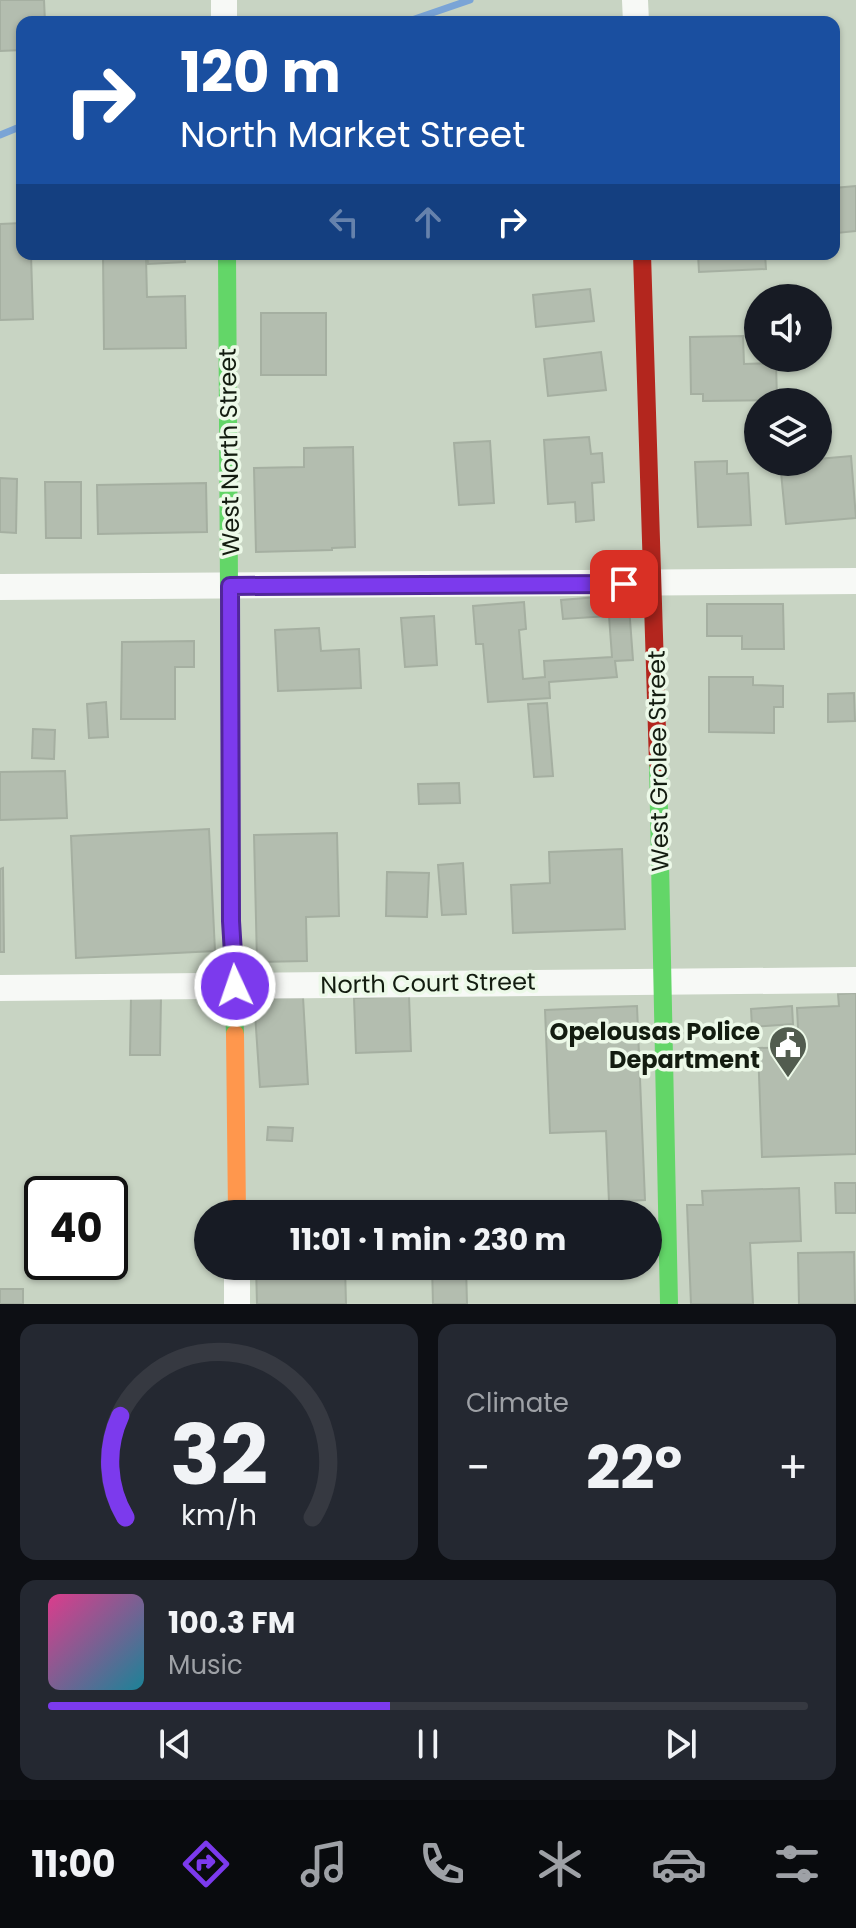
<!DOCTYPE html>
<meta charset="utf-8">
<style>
:root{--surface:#171b24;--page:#242831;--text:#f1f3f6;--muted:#9ea1a6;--line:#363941;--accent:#7c3aed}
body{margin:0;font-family:Poppins,sans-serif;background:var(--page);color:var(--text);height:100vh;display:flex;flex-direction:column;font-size:30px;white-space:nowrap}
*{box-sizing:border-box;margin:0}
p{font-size:26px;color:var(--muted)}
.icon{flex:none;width:44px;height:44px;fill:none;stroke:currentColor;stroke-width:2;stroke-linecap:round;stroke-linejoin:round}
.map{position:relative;height:1304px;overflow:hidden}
.panel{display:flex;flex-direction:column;gap:20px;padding:20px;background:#0d0f14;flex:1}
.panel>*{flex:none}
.top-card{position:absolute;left:16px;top:16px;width:824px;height:244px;border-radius:16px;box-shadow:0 2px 6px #0004;background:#1a4fa0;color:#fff;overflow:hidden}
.fabs{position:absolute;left:744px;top:284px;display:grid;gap:16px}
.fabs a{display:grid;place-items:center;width:88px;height:88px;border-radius:50%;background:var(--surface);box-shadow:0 2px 6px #0004;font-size:40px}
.speed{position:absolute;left:24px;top:1176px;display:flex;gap:16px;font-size:40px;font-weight:700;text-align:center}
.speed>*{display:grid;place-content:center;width:104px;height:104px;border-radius:50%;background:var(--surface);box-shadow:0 2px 6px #0004;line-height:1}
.speed .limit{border:4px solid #111;border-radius:12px;background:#fff;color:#111}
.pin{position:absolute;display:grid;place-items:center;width:68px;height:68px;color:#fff;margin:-34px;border-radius:16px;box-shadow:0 4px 12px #0006}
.me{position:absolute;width:88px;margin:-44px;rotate:357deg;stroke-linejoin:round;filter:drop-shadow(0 0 6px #0008)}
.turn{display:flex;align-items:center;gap:28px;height:168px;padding:0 32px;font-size:36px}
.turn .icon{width:104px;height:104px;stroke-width:2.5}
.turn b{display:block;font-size:56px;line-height:68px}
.lanes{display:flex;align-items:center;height:76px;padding:0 32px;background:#0003;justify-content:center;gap:40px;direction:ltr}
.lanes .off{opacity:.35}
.big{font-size:60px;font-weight:700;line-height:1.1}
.panel .card{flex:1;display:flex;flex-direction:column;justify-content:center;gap:12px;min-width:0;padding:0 28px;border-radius:16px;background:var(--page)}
.panel .dial{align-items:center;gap:0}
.dial svg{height:208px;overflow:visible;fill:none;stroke:var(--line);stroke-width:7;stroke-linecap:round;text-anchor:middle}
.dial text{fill:var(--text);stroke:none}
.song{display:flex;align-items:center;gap:24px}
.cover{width:96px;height:96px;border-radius:12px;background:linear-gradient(135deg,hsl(330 70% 55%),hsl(190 70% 35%))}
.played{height:8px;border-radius:4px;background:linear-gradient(90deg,var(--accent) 45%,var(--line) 45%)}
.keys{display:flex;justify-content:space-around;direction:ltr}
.heat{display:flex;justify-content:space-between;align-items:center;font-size:44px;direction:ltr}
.panel .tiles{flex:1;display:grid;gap:20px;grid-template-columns:1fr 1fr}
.card:last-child{grid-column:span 2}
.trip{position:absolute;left:194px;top:1200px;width:468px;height:80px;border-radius:40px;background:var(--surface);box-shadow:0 2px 6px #0004;font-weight:700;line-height:80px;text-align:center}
.dock{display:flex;height:128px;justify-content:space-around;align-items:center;background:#090b0e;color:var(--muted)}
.dock .icon{width:56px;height:56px}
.dock .selected{color:var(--accent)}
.dock b{font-size:36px;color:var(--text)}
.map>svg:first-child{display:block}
</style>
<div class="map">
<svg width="856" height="1304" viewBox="0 0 856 1304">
<rect width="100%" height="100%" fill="#c8d4c3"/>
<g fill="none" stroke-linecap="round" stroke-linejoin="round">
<g stroke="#7aa4d6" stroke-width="7">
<polyline points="406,22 470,0"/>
<polyline points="0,135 22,126"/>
</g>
</g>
<g fill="#b3bdaf" stroke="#a5afa1" stroke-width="2">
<polygon points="0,0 44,0 45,22 22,22 22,50 0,51"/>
<polygon points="856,186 856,231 837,233 834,188"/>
<polygon points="22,223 22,254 31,254 33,319 0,320 0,224"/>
<polygon points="103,254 132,254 132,258 146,258 147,297 185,296 186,348 104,349"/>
<polygon points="147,254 184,254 185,262 148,264"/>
<polygon points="698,254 765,254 766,269 699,272"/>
<polygon points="590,289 594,321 536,327 533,295"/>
<rect x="261" y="313" width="65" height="62"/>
<polygon points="743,336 744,364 776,363 777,400 703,401 703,394 691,394 690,337"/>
<polygon points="601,352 606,390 548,396 544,359"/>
<polygon points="589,437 591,454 602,453 604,482 592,483 594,520 576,522 575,502 548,504 544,440"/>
<polygon points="490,441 494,503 459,505 454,443"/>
<polygon points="353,447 355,547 332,548 332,550 256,552 254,468 304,467 304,448"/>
<polygon points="851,456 856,518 786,524 780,462 801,464 818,462 818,459"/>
<polygon points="727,461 727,474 748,473 751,525 698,527 695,462"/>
<polygon points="0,478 17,479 16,533 0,532"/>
<polygon points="45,482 81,482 81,538 46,538"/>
<polygon points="206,483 207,532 98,534 97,485"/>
<polygon points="610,596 611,607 629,606 633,660 615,661 617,677 549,682 550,698 488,702 483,644 476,644 473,606 524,602 526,629 519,630 523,679 545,677 544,661 612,657 609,616 563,619 561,600"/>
<polygon points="707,604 783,604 784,649 742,649 742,636 707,636"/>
<polygon points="434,616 437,665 405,667 401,618"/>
<polygon points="319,628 321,651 359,649 361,688 278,691 275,630"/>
<polygon points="194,641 194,667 175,667 175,719 121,719 122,642"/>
<polygon points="709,677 753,677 753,685 783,686 783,707 774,707 774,733 709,732"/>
<polygon points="854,693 855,721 828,722 828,694"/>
<polygon points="106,702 108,737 89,738 87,704"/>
<polygon points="547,703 553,776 534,777 528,704"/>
<polygon points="33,729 55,730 54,759 32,758"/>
<polygon points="65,771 67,818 0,820 0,772"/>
<polygon points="459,783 460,803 419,804 418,784"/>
<polygon points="209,829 215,951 76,958 71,836"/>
<polygon points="337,833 339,916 306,917 307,961 257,962 254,835"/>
<polygon points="622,849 625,929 513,933 511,885 550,883 549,852"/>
<polygon points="463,863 466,914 442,915 438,865"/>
<polygon points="3,868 4,952 0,952 0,869"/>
<polygon points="387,872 429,873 427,917 386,916"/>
<polygon points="856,993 856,1154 762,1157 758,1048 799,1047 797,1008 839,1006 838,994"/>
<polygon points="409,996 411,1051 356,1053 354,998"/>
<polygon points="131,997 161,997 160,1055 130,1055"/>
<polygon points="303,997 308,1084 260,1087 254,999"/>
<polygon points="637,1006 645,1200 609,1202 606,1131 550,1133 545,1010"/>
<polygon points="792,1006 793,1024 752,1027 751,1009"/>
<polygon points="268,1127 293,1128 292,1141 267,1140"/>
<polygon points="835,1183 856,1183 856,1213 836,1213"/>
<polygon points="799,1188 801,1241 750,1243 753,1304 691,1304 687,1205 703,1205 702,1191"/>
<polygon points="854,1252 855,1304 799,1304 798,1253"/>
<polygon points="256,1266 345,1266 346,1304 257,1304"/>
<polygon points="432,1266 466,1266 467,1304 433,1304"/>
<rect x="0" y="1289" width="23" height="15"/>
</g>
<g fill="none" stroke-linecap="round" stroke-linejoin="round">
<g stroke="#f7f9f6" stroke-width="26">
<polyline points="224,0 224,22"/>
<polyline points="635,0 636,22"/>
<polyline points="0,587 856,581"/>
<polyline points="0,988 856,980"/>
<polyline points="237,1266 237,1304"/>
</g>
<g stroke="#63d668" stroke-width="18">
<polyline points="227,254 231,921 235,1034"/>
<polyline points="658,763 669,1304"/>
</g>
<polyline stroke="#ff974d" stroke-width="18" points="235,1034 237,1214"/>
<polyline stroke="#b3261e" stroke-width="18" points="642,254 658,763"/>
</g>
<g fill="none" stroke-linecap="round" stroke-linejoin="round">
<defs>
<polyline id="route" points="235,986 231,921 230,586 624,584"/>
</defs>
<use href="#route" stroke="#51269a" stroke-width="20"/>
<use href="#route" stroke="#7c3aed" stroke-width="14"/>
</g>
<defs>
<symbol id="civic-pin" viewBox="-11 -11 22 30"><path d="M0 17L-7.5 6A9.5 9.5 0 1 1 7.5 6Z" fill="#525c4f" stroke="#ecf9e8"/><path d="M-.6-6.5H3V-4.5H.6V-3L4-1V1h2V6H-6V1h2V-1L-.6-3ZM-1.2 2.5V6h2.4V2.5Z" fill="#fff"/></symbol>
</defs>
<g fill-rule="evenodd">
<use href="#civic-pin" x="766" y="1023" width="44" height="60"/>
</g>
<g text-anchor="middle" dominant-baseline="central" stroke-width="7" stroke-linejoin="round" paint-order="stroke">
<g font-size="24" fill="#131c10" stroke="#ecf9e8">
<text transform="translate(229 452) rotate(-91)">West North Street</text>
<text transform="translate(658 761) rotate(-91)">West Grolee Street</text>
<text transform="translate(428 983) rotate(-1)">North Court Street</text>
</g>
<g font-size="24" font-weight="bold" fill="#131c10" stroke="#ecf9e8" text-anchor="end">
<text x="760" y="1031">Opelousas Police<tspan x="760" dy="28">Department</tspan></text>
</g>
</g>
</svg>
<div class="fabs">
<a><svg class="icon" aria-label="sound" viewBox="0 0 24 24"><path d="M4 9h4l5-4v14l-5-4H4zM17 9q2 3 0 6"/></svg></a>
<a><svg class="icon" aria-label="layers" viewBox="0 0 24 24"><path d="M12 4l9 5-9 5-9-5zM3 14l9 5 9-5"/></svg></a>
</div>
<div class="speed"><div class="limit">40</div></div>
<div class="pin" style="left:624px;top:584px;background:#d93025"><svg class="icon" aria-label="arrive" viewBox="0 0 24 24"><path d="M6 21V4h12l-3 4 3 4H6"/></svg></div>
<svg class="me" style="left:235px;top:986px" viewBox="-20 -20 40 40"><circle r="17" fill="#7c3aed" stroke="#fff" stroke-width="3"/><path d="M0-11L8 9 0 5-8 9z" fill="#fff"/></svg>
<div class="trip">11:01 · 1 min · 230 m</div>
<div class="top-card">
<div class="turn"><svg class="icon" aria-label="right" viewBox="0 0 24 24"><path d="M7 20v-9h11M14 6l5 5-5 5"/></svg><div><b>120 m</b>North Market Street</div></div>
<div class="lanes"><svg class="icon off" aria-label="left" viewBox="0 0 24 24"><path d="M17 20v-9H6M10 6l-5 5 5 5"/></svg><svg class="icon off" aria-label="ahead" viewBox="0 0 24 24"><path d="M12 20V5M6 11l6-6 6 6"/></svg><svg class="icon" aria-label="right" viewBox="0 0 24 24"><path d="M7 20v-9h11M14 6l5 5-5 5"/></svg></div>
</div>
</div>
<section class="panel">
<div class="tiles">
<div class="card dial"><svg viewBox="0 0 100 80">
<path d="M14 69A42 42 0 1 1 86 69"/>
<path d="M14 69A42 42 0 0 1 12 30" stroke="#7c3aed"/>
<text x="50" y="56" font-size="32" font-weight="700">32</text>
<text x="50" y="72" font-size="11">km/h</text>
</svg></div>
<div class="card"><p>Climate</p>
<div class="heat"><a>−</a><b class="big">22°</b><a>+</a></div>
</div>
<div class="card">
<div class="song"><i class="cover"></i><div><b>100.3 FM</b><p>Music</p></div></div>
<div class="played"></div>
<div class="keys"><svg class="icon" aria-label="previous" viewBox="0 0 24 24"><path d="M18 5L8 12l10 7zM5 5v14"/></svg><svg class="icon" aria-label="pause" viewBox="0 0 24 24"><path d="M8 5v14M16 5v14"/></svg><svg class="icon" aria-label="next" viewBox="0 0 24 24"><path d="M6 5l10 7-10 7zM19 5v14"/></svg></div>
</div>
</div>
</section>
<nav class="dock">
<b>11:00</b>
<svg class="icon selected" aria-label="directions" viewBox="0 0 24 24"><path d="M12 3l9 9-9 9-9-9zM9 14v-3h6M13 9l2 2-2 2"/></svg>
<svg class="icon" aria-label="music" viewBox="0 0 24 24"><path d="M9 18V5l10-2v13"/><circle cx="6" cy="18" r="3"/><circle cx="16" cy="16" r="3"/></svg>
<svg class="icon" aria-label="phone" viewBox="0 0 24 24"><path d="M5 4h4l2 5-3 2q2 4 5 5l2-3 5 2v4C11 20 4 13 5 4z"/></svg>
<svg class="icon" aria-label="climate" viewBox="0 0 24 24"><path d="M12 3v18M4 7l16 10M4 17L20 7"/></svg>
<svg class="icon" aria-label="car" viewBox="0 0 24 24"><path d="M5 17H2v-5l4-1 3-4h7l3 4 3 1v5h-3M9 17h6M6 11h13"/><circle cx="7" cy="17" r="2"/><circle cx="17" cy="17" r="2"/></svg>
<svg class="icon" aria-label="filters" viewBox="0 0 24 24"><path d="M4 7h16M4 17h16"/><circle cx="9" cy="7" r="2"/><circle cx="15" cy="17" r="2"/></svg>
</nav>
